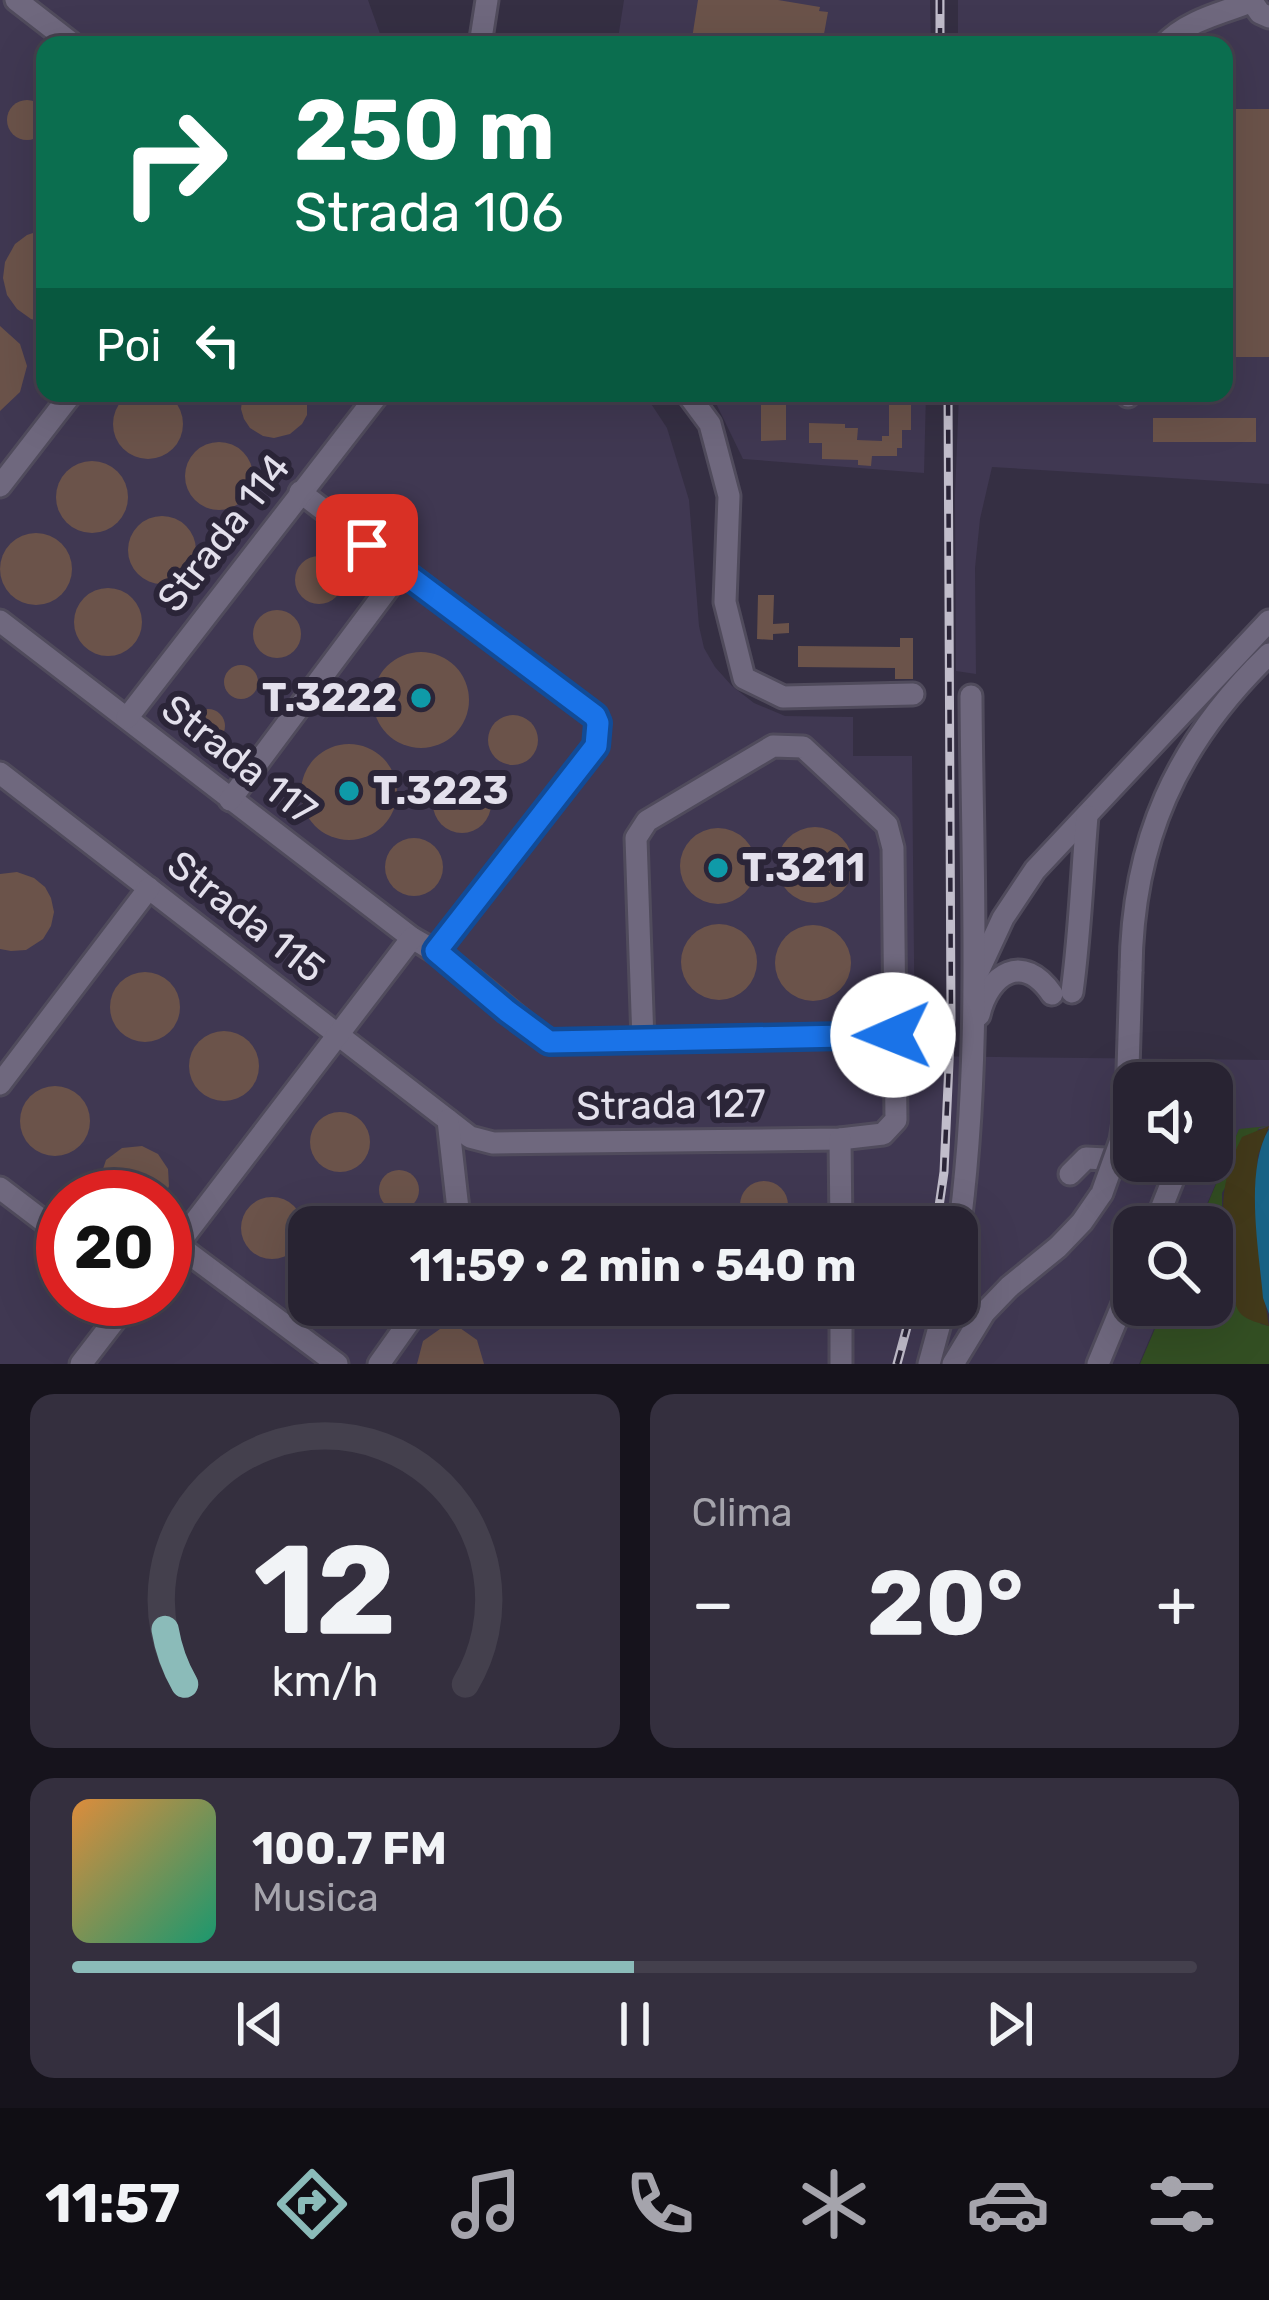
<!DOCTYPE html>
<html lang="it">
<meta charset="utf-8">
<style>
:root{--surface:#282332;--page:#342f3e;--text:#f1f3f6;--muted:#a5a4ac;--line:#44404d;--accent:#8bbbb9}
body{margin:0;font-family:Rubik,sans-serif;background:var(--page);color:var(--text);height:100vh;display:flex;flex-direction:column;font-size:45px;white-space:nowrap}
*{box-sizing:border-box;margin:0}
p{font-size:39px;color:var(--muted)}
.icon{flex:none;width:66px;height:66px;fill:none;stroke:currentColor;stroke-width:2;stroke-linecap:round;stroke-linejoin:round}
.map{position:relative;height:1364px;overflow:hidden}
.details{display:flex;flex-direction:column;gap:30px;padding:30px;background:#16131c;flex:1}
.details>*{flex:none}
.guide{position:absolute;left:36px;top:36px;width:1197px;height:366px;border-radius:24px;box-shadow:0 12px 48px #0002,0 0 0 3px var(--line);background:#0b6e4f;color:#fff;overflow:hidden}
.fabs{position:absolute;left:1113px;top:1062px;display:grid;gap:24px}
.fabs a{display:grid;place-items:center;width:120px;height:120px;border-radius:24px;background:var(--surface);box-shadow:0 12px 48px #0002,0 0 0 3px var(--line);font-size:60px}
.speed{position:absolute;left:36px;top:1170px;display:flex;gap:24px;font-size:60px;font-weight:700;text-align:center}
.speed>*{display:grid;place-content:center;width:156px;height:156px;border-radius:50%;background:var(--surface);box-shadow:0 12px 48px #0002,0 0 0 3px var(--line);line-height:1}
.speed .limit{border:18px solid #d22;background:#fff;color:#111}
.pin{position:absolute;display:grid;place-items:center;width:102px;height:102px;color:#fff;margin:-51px;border-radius:24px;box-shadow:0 6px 18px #0006}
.me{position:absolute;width:132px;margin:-66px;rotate:269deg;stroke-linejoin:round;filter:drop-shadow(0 0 9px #0008)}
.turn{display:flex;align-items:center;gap:42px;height:252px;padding:0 60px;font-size:54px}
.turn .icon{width:156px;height:156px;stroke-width:2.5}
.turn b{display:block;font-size:84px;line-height:102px}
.then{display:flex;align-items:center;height:114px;padding:0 60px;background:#0003;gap:24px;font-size:45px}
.big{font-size:90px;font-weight:700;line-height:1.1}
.details .card{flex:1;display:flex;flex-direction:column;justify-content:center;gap:18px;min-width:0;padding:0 42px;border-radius:24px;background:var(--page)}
.details .dial{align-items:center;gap:0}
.dial svg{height:312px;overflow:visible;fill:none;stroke:var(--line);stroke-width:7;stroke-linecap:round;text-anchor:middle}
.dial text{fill:var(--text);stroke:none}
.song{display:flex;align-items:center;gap:36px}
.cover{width:144px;height:144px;border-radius:18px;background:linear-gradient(135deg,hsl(30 70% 55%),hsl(160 70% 35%))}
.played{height:12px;border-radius:6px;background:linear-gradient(90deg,var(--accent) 50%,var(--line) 50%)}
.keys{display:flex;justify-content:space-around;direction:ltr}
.heat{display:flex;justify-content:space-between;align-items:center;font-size:66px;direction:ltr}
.details .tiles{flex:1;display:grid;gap:30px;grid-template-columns:1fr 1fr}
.card:last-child{grid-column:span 2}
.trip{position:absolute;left:288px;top:1206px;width:690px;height:120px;border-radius:24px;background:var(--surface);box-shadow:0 12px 48px #0002,0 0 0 3px var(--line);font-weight:700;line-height:120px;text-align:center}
.dock{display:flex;height:192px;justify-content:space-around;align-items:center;background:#100e14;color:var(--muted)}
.dock .icon{width:84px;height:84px}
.dock .current{color:var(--accent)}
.dock b{font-size:54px;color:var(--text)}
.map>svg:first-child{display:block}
</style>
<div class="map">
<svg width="1269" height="1364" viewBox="0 0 1269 1364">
<rect width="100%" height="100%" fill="#352f43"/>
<g fill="#403852" fill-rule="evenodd">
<path d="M0 0H368L384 45H45V393H644L667 428 689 500 699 626 704 648 715 667 732 686 754 703 785 716 853 717V756H912L915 1056 1269 1060V1129L1239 1130 1197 1227H1134V1305H1164L1139 1364H0ZM1134 1083H1212V1161H1134ZM63 1197H165V1299H63ZM309 1227H957V1305H309Z"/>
<polygon points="624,0 930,0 931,45 617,45"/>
<polygon points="958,0 1269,0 1269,484 992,467 980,519 975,568 976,674 956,671 955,495 959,393 1224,393 1224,45 958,45"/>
<polygon points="711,393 926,393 924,473 743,459"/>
</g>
<polygon fill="#334f23" points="1269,1126 1259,1128 1222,1193 1222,1222 1235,1302 1261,1324 1269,1326 1269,1364 1140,1364 1165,1305 1212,1305 1212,1227 1198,1227 1239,1129"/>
<path fill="#433a1a" d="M1269 1126 1258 1155 1256 1180 1261 1279 1269 1326C1260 1323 1249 1321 1242 1315 1232 1305 1235 1290 1232 1278 1221 1224 1216 1188 1242 1137Z"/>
<path fill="#196386" d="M1269 1129V1314L1263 1298C1259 1250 1244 1171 1269 1129Z"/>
<g fill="#6b534a">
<polygon points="698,0 778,0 820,7 819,11 828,12 822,45 691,45"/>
<circle cx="27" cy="120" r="20"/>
<rect x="1224" y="109" width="45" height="248"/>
<polygon points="45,229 45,323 31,319 17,309 7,295 3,278 5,262 15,244 27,235"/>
<polygon points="0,326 20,344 27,366 20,392 0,411"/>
<circle cx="148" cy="424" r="35"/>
<polygon points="243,393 307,393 307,415 302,424 290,434 274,438 263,436 250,428 244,419 241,409"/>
<polygon points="761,393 786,393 786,440 761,441"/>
<polygon points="889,393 904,393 904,400 911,400 911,430 902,430 902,448 897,448 897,456 872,456 871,466 858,465 858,460 822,459 822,443 809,443 809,423 845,424 845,428 858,428 857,440 882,441 882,436 889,436"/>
<rect x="1153" y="418" width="103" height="24"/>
<circle cx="219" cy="476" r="34"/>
<circle cx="92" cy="497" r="36"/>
<circle cx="162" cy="550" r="34"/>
<circle cx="36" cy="569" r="36"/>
<circle cx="319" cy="580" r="24"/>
<circle cx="108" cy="622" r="34"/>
<polygon points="758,595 774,595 773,624 789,623 789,633 773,634 773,640 757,639"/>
<circle cx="277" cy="634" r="24"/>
<polygon points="900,638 913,638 913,679 895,679 895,668 798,667 798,646 900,647"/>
<circle cx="421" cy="700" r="48"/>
<circle cx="241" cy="682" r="17"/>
<circle cx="208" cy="726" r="17"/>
<circle cx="513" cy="740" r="25"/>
<circle cx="349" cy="792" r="48"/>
<circle cx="462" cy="804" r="29"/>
<circle cx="815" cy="865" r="38"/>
<circle cx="718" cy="866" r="38"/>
<circle cx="414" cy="867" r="29"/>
<polygon points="17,872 34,878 45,887 51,898 54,912 51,926 43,939 26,950 11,951 0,949 0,874"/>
<circle cx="719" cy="962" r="38"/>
<circle cx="813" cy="963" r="38"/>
<circle cx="145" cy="1007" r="35"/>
<circle cx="224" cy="1066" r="35"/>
<circle cx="55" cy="1121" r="35"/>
<circle cx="340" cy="1142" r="30"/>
<polygon points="142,1146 158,1154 168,1169 169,1186 165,1197 104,1197 100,1178 106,1160 122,1148"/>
<circle cx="399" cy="1190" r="20"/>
<circle cx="764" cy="1205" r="24"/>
<circle cx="272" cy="1228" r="31"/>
<polygon points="450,1327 460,1328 477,1340 484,1364 417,1364 423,1341 440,1329"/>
</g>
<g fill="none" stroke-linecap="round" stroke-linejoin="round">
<defs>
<g id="minor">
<polyline points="16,0 74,45"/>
<polyline points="1251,0 1260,13 1269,17"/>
<polyline points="480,45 487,0"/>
<path d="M1164 45C1186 21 1221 13 1251 2"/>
<polyline points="687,393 710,424 729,496 725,602 744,678 783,697 913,694"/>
<polyline points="1128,396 1131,393"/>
<polyline points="0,486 72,393"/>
<polyline points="300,492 595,716 599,723 595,746 436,951"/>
<path d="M0 621 412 938C462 965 504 1008 549 1042L893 1035"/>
<polyline points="127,718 379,393"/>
<polyline points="0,773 470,1137 493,1143 840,1139 883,1134 896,1120 893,848 887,825 803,747 773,746 647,821 636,838 643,1041"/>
<polyline points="230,800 401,571"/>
<path d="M1131 971C1132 841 1176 744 1269 654"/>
<polyline points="977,974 1003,918 1035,870 1269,621"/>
<path d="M1072 992C1080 934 1082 875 1087 816"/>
<path d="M979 1015C989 973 1023 952 1052 994"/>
<polyline points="0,1084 149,888"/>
<polyline points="448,1120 460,1227"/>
<polyline points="840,1139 841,1227"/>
<polyline points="1137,1161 1179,1164 1154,1227"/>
<polyline points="1070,1174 1086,1158 1127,1160"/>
<polyline points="0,1188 63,1236"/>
<polyline points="179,1246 337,1364"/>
<path d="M957 1246C983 1065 972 879 971 696"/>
<polyline points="165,1261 412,938"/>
<polyline points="81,1364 131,1299"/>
<polyline points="379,1364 421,1305"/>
<polyline points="841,1364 841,1305"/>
<polyline points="929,1364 945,1305"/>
<polyline points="953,1364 984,1313 1009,1287 1058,1247 1082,1222 1102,1193"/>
<polyline points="1098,1364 1134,1277"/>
</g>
</defs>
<use href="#minor" stroke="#504b5c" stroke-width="27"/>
<use href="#minor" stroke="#6f687e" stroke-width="21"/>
<defs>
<g id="rail">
<polyline points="940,0 940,45"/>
<polyline points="936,1227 944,1172 951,1019 948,393"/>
<polyline points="897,1364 913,1305"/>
</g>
</defs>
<use href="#rail" stroke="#c1bdcb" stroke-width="9"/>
<use href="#rail" stroke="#2b2538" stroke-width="4.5" stroke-dasharray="14" stroke-linecap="butt"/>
<defs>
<polyline id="minor-bridge" points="1102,1193 1121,1140 1127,1102 1131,971"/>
</defs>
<use href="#minor-bridge" stroke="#504b5c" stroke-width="27" stroke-linecap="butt"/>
<use href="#minor-bridge" stroke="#6f687e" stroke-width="21"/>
</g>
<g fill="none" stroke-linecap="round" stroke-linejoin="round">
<defs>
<polyline id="route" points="367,545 595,716 598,723 596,746 436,951 507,1011 549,1042 893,1035"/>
</defs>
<use href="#route" stroke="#114b97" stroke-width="30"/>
<use href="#route" stroke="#1a73e8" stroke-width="21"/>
</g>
<g fill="#0f9aa8" stroke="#2b2538" stroke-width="4.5">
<circle cx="421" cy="698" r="12"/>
<circle cx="349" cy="791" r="12"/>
<circle cx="718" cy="868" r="12"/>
</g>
<g text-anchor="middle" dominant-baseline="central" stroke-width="12" stroke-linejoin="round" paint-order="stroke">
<g font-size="39" fill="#e3e0ec" stroke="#2b2538">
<text transform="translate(224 533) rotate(-52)">Strada 114</text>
<text transform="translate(239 760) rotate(38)">Strada 117</text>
<text transform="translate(246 917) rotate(38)">Strada 115</text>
<text transform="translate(671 1105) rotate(-1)">Strada 127</text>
</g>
<g font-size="39" font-weight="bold" fill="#e3e0ec" stroke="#2b2538" text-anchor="start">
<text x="397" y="698" text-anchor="end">T.3222</text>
<text x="373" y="791">T.3223</text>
<text x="742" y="868">T.3211</text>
</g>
</g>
</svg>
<div class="fabs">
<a><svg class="icon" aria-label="sound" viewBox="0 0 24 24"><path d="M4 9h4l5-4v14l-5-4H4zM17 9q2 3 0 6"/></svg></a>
<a><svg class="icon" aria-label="search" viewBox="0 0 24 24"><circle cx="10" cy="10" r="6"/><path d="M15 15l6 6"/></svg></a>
</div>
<div class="speed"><div class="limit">20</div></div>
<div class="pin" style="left:367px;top:545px;background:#d93025"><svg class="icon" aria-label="arrive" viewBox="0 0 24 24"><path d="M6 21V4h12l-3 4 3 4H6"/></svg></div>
<svg class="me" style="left:893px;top:1035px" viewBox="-20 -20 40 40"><circle r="19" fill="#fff"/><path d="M0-13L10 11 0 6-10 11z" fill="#1a73e8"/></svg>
<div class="trip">11:59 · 2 min · 540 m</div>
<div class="guide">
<div class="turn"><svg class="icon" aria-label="right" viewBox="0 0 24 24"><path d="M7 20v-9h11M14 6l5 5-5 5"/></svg><div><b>250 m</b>Strada 106</div></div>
<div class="then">Poi<svg class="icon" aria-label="left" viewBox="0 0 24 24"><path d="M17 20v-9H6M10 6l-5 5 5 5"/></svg></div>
</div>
</div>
<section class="details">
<div class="tiles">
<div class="card dial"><svg viewBox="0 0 100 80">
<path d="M14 69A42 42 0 1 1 86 69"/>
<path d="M14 69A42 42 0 0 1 9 55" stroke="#8bbbb9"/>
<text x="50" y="56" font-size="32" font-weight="700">12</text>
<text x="50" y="72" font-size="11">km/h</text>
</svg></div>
<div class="card"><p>Clima</p>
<div class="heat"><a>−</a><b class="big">20°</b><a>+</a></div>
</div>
<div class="card">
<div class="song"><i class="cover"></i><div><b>100.7 FM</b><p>Musica</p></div></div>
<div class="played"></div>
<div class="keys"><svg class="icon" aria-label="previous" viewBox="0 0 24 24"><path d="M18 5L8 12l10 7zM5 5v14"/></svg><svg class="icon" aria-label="pause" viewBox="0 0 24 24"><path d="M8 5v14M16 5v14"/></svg><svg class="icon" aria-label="next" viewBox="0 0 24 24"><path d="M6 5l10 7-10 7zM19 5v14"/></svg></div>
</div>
</div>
</section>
<nav class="dock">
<b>11:57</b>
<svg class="icon current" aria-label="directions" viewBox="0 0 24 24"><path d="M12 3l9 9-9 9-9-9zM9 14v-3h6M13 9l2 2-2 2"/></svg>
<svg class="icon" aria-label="music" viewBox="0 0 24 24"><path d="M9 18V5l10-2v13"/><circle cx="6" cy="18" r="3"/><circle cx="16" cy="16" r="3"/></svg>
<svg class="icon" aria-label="phone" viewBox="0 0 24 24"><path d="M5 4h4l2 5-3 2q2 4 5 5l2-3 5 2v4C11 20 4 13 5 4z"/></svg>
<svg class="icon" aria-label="climate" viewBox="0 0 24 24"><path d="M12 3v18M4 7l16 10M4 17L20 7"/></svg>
<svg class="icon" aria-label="car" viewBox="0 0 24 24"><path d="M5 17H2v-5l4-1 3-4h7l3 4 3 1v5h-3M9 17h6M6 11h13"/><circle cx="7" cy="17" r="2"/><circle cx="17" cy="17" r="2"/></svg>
<svg class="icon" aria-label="filters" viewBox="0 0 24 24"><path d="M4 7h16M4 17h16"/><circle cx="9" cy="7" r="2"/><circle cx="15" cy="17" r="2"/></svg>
</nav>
